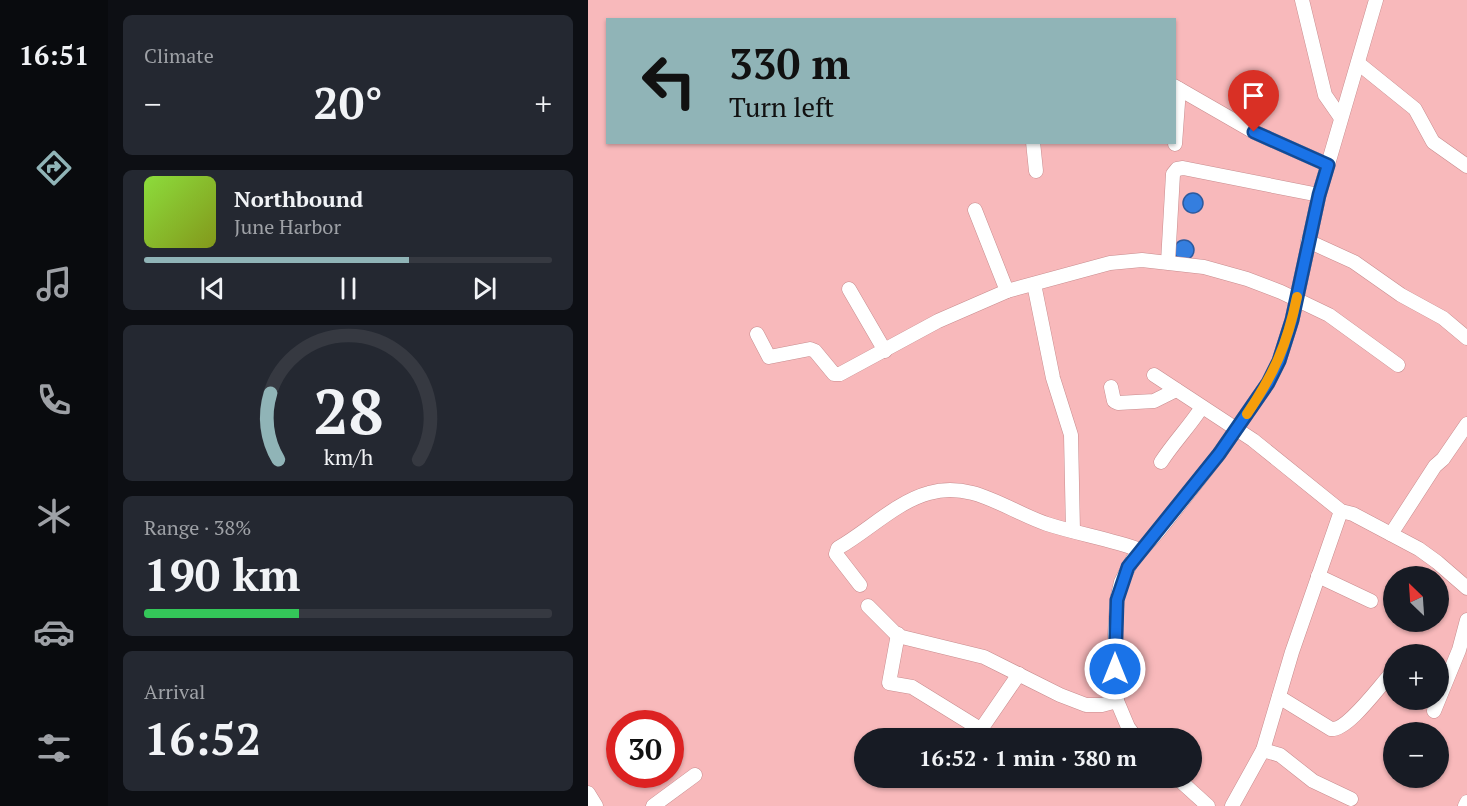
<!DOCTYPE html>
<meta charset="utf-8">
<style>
:root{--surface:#171b24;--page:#242831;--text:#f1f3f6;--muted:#9ea1a6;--line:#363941;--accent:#90b4b7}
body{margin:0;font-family:"PT Serif",serif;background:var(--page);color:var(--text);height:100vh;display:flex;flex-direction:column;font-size:22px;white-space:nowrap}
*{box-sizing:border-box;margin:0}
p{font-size:20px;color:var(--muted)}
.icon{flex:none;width:33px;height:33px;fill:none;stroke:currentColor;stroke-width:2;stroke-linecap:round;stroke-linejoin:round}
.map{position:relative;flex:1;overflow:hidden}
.drawer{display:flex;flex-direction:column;gap:15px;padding:15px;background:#0d0f14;width:480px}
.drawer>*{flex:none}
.guide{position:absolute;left:18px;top:18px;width:570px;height:126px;border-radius:0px;box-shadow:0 2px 4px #0004;background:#90b4b7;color:#111;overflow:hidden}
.needle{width:39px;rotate:335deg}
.controls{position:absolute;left:795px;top:566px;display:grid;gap:12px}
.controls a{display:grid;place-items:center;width:66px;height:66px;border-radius:50%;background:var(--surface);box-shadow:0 2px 4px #0004;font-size:30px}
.speed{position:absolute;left:18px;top:710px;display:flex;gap:12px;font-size:30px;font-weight:700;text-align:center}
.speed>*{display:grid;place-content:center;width:78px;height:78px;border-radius:50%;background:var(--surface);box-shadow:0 2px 4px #0004;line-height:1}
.speed .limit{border:9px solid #d22;background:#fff;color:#111}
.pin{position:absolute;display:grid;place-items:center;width:51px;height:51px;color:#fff;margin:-62px -26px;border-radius:50% 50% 50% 0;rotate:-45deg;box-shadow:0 0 6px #0007}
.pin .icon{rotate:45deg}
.me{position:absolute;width:66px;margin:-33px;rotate:0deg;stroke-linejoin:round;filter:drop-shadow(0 0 4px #0008)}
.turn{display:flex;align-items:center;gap:21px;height:126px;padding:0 24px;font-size:27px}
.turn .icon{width:78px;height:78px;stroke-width:2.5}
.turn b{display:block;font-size:42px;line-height:51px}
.big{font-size:45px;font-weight:800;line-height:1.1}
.drawer .widget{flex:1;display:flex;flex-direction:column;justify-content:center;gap:9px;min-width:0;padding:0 21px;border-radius:9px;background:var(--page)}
.drawer .dial{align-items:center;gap:0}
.dial svg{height:156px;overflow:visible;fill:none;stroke:var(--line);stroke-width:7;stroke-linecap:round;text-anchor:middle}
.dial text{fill:var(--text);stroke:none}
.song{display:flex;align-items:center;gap:18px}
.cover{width:72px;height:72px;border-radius:9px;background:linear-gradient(135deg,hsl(90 70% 55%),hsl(70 70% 35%))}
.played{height:6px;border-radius:3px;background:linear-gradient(90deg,var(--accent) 65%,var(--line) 65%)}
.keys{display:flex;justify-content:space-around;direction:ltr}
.heat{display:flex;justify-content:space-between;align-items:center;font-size:33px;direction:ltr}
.charge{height:9px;border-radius:4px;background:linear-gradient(90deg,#34c759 38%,var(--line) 0)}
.trip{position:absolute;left:266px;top:728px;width:348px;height:60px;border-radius:30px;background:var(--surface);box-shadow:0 2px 4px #0004;font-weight:800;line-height:60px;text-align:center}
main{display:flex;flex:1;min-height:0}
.tab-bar{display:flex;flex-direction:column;width:108px;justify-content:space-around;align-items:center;background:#090b0e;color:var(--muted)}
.tab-bar .icon{width:42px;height:42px}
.tab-bar .on{color:var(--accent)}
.tab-bar b{font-size:27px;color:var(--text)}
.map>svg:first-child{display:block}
</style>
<main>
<nav class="tab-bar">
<b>16:51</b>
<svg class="icon on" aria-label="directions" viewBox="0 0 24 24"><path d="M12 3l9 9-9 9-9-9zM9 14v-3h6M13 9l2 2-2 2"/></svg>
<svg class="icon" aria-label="music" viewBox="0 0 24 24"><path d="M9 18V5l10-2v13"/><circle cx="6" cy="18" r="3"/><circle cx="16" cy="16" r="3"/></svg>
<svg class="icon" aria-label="phone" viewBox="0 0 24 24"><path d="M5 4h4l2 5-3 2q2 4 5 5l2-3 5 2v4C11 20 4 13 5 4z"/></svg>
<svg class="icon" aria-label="climate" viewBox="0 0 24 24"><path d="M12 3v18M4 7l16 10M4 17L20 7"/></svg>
<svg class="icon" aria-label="car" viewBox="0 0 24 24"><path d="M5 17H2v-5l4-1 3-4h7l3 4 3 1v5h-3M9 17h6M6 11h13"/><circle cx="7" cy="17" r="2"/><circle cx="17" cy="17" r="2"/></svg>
<svg class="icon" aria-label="filters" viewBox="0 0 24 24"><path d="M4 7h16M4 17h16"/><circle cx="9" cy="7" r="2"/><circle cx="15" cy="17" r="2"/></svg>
</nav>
<section class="drawer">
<div class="widget"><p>Climate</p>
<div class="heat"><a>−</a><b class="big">20°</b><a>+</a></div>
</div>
<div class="widget">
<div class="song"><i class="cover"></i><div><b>Northbound</b><p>June Harbor</p></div></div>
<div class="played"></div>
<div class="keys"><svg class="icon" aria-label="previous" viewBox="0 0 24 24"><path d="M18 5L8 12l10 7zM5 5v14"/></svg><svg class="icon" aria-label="pause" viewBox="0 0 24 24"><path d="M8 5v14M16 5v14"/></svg><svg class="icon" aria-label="next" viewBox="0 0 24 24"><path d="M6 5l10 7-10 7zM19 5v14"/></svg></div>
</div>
<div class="widget dial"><svg viewBox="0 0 100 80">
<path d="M14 69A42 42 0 1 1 86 69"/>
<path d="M14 69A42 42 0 0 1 10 35" stroke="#90b4b7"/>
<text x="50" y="56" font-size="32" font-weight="700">28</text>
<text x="50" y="72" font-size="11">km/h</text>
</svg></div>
<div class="widget"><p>Range · 38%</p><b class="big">190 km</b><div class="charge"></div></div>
<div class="widget"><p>Arrival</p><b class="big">16:52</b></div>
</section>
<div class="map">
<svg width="879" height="806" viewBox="0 0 879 806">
<rect width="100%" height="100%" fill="#f8b9bb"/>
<g fill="#347edf" stroke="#2c5a9e" stroke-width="1.5">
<circle cx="605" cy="203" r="10"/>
<circle cx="596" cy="250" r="10"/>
</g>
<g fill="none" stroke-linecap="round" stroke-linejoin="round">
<defs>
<g id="minor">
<polyline points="714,0 737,95 753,118"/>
<polyline points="770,63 827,109 845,142 879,166"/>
<polyline points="586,86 666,132 740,165"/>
<polyline points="445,142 448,171"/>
<polyline points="587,144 591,89"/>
<polyline points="387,210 419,291"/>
<polyline points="720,241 766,262 813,295 855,318 879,338"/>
<polyline points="580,262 585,174 589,169 595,168 731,195"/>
<polyline points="446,284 465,378 483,435 485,531"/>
<polyline points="261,289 297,351"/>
<polyline points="169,334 181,357 222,349 227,351 246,374 252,374 350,321 419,291 522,263 554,260 616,267 659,279 693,292 741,315 810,365"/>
<polyline points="566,375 665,440 753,511 765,514 831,549 849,562 879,588"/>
<polyline points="523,387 526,401 530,403 566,401 588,390"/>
<path d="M573 462C586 442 601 427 614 407"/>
<polyline points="803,534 847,466 855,459 879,424"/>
<polyline points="730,576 783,601"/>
<path d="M272 585 248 554 250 548C280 531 308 502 341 493 384 480 420 511 459 524 490 534 522 539 552 550"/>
<polyline points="280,606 307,633 314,637 396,657 472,695 498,705 514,705 529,701"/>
<polyline points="310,634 301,683 324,687 392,729"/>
<path d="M691 697 743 729C759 731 790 688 802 675"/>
<polyline points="846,711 871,650 879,620"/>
<polyline points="387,738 431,674"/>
<polyline points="548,738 540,727 529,701 527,634 529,600 533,582 545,559 570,532 631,454 680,383 691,361 704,320 731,195 788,0"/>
<polyline points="675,750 692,755 725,781 763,799"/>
<polyline points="588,777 620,806"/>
<polyline points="0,793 8,806"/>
<polyline points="65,806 107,775"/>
<polyline points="644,806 675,750 704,652 753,511"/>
<polyline points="877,806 879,802"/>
</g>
</defs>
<use href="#minor" stroke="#c88c8e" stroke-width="15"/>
<use href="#minor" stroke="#fff" stroke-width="14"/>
</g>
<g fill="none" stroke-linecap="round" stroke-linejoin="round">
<defs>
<polyline id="route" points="527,669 529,600 540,567 631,454 680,383 691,361 704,320 731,195 740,165 666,132"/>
</defs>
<use href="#route" stroke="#114b97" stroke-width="15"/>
<use href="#route" stroke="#1a73e8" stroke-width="10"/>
<path stroke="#f59e0b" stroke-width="10" d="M659 414C686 374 699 345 709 297"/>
</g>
</svg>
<div class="controls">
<a><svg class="needle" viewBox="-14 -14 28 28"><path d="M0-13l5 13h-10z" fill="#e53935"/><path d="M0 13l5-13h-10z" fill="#9ea1a6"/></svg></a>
<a>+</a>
<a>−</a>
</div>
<div class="speed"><div class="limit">30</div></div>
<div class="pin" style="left:666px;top:132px;background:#d93025"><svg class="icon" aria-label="arrive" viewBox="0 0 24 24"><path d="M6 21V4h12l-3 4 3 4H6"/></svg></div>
<svg class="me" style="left:527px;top:669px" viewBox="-20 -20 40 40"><circle r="17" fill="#1a73e8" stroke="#fff" stroke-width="3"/><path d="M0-11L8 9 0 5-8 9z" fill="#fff"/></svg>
<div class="trip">16:52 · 1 min · 380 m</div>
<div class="guide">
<div class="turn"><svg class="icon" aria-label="left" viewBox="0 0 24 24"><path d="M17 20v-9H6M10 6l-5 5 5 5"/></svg><div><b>330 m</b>Turn left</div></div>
</div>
</div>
</main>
